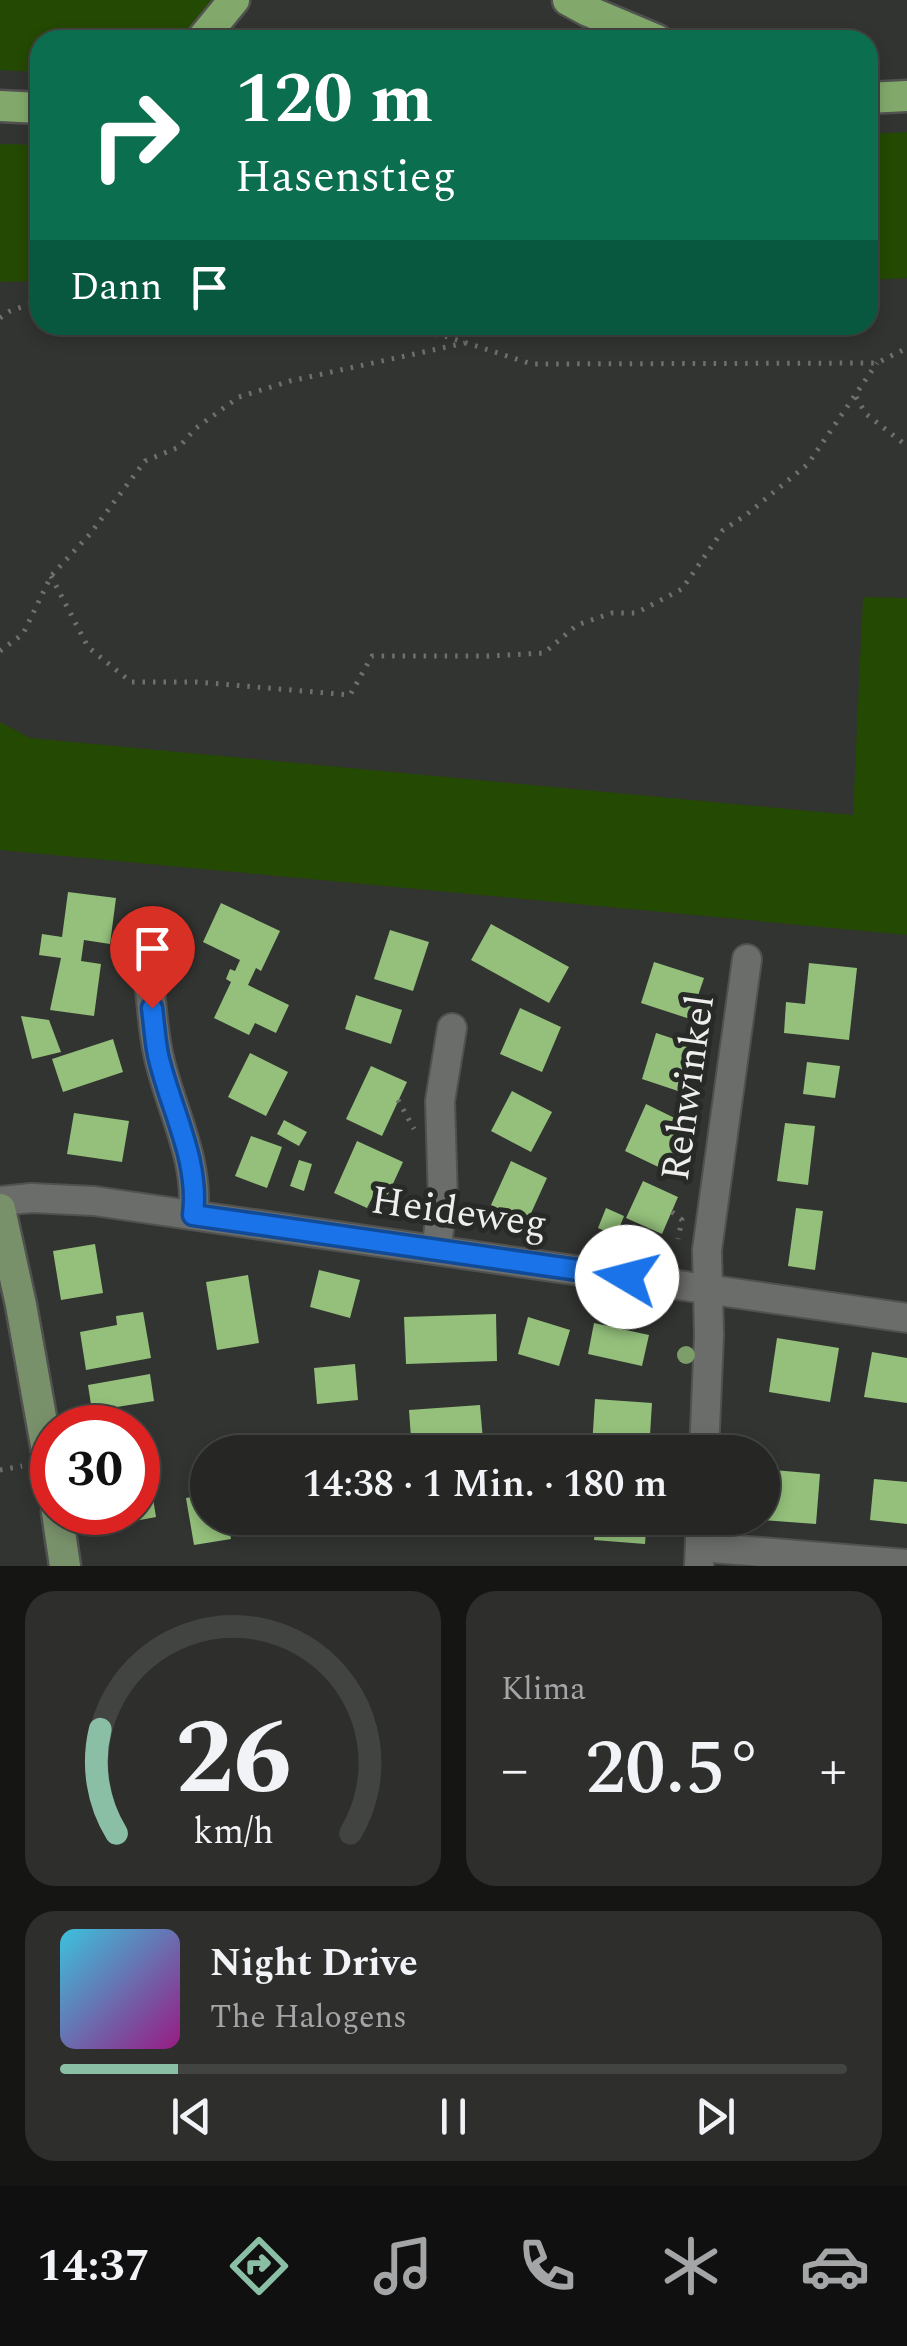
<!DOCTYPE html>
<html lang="de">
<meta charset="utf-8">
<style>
:root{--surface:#262725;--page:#2e2f2d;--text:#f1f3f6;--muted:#a4a5a7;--line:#424442;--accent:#8abfa5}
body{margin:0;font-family:Spectral,serif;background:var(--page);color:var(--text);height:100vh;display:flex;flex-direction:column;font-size:38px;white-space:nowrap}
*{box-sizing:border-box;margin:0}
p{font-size:32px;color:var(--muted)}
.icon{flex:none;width:55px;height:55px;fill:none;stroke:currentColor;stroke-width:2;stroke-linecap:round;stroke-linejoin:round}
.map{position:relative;height:1566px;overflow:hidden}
.sheet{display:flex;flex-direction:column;gap:25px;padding:25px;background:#151514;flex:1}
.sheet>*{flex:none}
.guide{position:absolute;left:30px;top:30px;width:848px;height:305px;border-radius:30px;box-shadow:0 5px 15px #0003,0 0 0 2px var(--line);background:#0b6e4f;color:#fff;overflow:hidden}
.speed{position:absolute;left:30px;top:1405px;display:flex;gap:20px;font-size:50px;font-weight:700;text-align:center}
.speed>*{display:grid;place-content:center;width:130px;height:130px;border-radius:50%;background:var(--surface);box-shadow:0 5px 15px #0003,0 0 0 2px var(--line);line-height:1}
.speed .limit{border:15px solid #d22;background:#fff;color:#111}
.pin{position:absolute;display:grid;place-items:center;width:85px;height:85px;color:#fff;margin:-102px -42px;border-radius:50% 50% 50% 0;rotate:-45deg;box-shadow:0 0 10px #0007}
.pin .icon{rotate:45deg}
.me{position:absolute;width:110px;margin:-55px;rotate:278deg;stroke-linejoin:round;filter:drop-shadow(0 0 8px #0008)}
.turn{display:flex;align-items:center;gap:35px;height:210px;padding:0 40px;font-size:45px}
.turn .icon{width:130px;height:130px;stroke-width:2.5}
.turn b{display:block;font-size:70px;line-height:85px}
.then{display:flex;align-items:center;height:95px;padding:0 40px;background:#0003;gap:20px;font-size:38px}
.big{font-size:75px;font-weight:600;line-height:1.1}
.sheet .tile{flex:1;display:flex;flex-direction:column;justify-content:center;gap:15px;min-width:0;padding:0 35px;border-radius:30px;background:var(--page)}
.sheet .dial{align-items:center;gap:0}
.dial svg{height:260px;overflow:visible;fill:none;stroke:var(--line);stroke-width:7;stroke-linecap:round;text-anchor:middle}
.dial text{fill:var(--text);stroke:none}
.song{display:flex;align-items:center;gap:30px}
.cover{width:120px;height:120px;border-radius:15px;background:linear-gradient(135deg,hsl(190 70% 55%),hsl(310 70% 35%))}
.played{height:10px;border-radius:5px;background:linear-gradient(90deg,var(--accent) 15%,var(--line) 15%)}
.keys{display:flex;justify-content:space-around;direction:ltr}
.heat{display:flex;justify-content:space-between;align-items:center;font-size:55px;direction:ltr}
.sheet .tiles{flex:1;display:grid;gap:25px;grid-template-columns:1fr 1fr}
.tile:last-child{grid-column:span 2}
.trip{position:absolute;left:190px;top:1435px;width:590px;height:100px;border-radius:50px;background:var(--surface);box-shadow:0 5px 15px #0003,0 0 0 2px var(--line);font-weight:600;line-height:100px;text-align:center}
.tabs{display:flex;height:160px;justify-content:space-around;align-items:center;background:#0f100f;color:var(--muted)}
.tabs .icon{width:70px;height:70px}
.tabs .current{color:var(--accent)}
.tabs b{font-size:45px;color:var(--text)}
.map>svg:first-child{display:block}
</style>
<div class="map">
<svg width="907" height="1566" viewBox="0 0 907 1566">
<rect width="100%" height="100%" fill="#323431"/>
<g fill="#244902">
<polygon points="0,0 216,0 208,12 178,40 40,40 40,72 0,70"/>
<polygon points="907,132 907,278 868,280 868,134"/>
<polygon points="0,144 40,145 40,281 0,282"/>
<polygon points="863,597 907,598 907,935 0,850 0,722 30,738 853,815"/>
</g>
<g fill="#94c07b">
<polygon points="68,892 116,898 110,944 84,940 81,961 101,964 94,1016 50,1010 61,958 39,955 42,934 62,937"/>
<polygon points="221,903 280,931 261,971 256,968 248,985 289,1005 276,1033 255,1023 249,1035 214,1018 231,982 226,979 230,969 235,971 240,960 203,942"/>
<polygon points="491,924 569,967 549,1003 471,960"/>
<polygon points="390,930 429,942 413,991 374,979"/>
<polygon points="654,962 704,978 690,1019 641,1003"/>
<polygon points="809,963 857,968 849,1040 784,1033 786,1002 805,1004"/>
<polygon points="356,995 402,1010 391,1044 345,1029"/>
<polygon points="520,1008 561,1027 542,1072 500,1054"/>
<polygon points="21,1016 49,1020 61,1052 32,1059"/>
<polygon points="656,1033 705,1049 690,1095 642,1079"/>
<polygon points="113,1039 123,1072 63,1092 52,1059"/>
<polygon points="250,1053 288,1072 266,1116 228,1097"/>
<polygon points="807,1062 840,1066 835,1098 803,1094"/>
<polygon points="371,1066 407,1082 382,1136 346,1119"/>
<polygon points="512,1091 552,1112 531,1152 491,1131"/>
<polygon points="646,1104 695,1128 673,1174 625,1151"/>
<polygon points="74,1113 129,1121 122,1162 67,1154"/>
<polygon points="284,1120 307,1132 299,1146 277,1134"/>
<polygon points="785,1123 815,1126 808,1185 777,1181"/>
<polygon points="251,1136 282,1147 267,1188 235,1176"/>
<polygon points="357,1141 403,1162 385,1201 373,1196 367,1208 334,1193"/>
<polygon points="299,1160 312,1164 304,1191 290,1186"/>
<polygon points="511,1161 547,1178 527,1222 491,1205"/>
<polygon points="643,1181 678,1197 662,1234 626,1218"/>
<polygon points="606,1208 624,1216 616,1236 598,1228"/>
<polygon points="796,1208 823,1211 815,1270 788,1266"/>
<polygon points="95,1244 103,1293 61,1300 53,1251"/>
<polygon points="319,1270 360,1280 350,1318 310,1307"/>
<polygon points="248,1275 259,1343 217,1350 206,1282"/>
<polygon points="143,1312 151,1358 86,1370 80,1332 117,1325 116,1316"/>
<polygon points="496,1314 497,1361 406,1364 404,1317"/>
<polygon points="528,1317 570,1330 559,1366 518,1354"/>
<polygon points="594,1323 649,1335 642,1366 588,1354"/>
<polygon points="777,1338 839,1348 830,1402 769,1392"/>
<polygon points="872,1352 907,1358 907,1403 864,1397"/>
<polygon points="355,1364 358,1400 317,1404 314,1368"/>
<polygon points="150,1374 154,1401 92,1411 88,1385"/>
<polygon points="595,1399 652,1403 649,1451 592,1447"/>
<polygon points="480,1405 484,1452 412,1452 409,1410"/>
<polygon points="762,1469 820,1474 816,1524 762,1520"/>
<polygon points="874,1479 907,1482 907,1524 870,1520"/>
<polygon points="152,1492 156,1517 108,1526 106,1512 138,1512 138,1494"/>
<polygon points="208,1494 208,1518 227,1518 231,1539 194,1545 186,1498"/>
<rect x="327" y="1518" width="62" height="4"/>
<polygon points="459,1518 531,1518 531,1536 459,1535"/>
<polygon points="596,1518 647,1518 645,1544 594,1540"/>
</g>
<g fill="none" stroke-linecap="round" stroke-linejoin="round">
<defs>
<g id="minor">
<path d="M149 982C152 1005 153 1030 158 1053 169 1107 200 1159 193 1215"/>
<polyline points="0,1201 31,1198 94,1201 907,1318"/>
<polyline points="436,1250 443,1201 440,1101 452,1028"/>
<polyline points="704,1452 709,1335 707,1250 747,959"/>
<polyline points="700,1547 907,1564"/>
<polyline points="699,1566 701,1518"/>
</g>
<g id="major">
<polyline points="0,1209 21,1305 52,1479"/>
<polyline points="57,1512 65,1566"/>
</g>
<g id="highway">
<polyline points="568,0 588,11 657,40"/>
<polyline points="201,40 234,0"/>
<polyline points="868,98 907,96"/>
<polyline points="0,106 40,108"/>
</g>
</defs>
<use href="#minor" stroke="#515250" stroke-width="32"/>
<use href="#major" stroke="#515250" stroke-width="35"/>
<use href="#highway" stroke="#515250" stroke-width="35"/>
<g stroke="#6f706e" stroke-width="5" stroke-dasharray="2.5 8" stroke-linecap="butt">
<polyline points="0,318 10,311 40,301"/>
<polyline points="383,325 448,337 532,364 877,363 907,348"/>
<polyline points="856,397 866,414 907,446"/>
<polyline points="51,576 88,647 131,682 197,682 350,695 372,656 489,656 544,653 577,625 612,613 636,613 682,589 723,530 746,515 808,464 877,363"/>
<polyline points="0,651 23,634 51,576 90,534 145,461 179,447 196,428 239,397 290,381 465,343"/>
<polyline points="398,1100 414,1129"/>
<polyline points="672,1212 682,1220 678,1239"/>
<polyline points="0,1470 22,1466"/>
</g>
<use href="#minor" stroke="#6b6d6a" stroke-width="28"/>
<use href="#major" stroke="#79916b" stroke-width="30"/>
<use href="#highway" stroke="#82a96b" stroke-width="30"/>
</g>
<circle fill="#7c9e69" cx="686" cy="1355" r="9"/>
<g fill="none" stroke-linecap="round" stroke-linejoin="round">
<defs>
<path id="route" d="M152 1008C154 1023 155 1040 158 1055 170 1108 200 1160 193 1215L627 1277"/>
</defs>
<use href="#route" stroke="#114b97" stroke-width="25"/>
<use href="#route" stroke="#1a73e8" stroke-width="18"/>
</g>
<g text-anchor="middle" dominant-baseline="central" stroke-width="10" stroke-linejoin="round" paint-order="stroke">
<g font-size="40" fill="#eeefed" stroke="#282a27">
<text transform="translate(689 1088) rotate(-82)">Rehwinkel</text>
<text transform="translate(459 1213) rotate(8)">Heideweg</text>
</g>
</g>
</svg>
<div class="speed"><div class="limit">30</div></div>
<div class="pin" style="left:152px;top:1008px;background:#d93025"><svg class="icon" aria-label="arrive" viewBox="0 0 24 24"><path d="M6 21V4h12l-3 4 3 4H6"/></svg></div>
<svg class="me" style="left:627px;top:1277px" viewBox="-20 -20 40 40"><circle r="19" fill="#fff"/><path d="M0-13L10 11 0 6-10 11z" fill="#1a73e8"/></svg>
<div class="trip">14:38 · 1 Min. · 180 m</div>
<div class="guide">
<div class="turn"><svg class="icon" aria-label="right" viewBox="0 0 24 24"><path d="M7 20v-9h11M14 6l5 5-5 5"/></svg><div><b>120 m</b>Hasenstieg</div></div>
<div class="then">Dann<svg class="icon" aria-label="arrive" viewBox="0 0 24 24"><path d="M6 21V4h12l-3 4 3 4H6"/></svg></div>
</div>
</div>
<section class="sheet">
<div class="tiles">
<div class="tile dial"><svg viewBox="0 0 100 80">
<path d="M14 69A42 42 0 1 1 86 69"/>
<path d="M14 69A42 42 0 0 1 9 37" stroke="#8abfa5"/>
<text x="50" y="56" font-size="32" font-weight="700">26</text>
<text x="50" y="72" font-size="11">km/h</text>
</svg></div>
<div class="tile"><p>Klima</p>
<div class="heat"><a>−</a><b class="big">20.5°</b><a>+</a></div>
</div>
<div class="tile">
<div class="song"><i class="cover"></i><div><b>Night Drive</b><p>The Halogens</p></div></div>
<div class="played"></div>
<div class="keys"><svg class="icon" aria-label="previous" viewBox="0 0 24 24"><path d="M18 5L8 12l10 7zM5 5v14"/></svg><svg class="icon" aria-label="pause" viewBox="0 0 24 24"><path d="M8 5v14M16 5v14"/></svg><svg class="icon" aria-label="next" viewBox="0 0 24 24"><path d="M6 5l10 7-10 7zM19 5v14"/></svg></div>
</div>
</div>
</section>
<nav class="tabs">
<b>14:37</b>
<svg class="icon current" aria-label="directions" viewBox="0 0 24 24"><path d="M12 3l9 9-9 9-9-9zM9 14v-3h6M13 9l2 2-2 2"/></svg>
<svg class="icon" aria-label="music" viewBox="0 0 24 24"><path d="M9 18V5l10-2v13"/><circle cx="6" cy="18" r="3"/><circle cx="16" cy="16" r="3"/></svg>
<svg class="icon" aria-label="phone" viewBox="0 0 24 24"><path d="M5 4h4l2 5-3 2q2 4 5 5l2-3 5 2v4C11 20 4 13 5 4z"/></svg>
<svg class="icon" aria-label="climate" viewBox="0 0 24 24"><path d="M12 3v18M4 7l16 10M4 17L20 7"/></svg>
<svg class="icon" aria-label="car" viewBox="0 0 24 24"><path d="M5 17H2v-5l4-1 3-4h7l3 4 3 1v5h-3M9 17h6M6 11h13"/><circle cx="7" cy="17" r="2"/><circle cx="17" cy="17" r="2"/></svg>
</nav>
